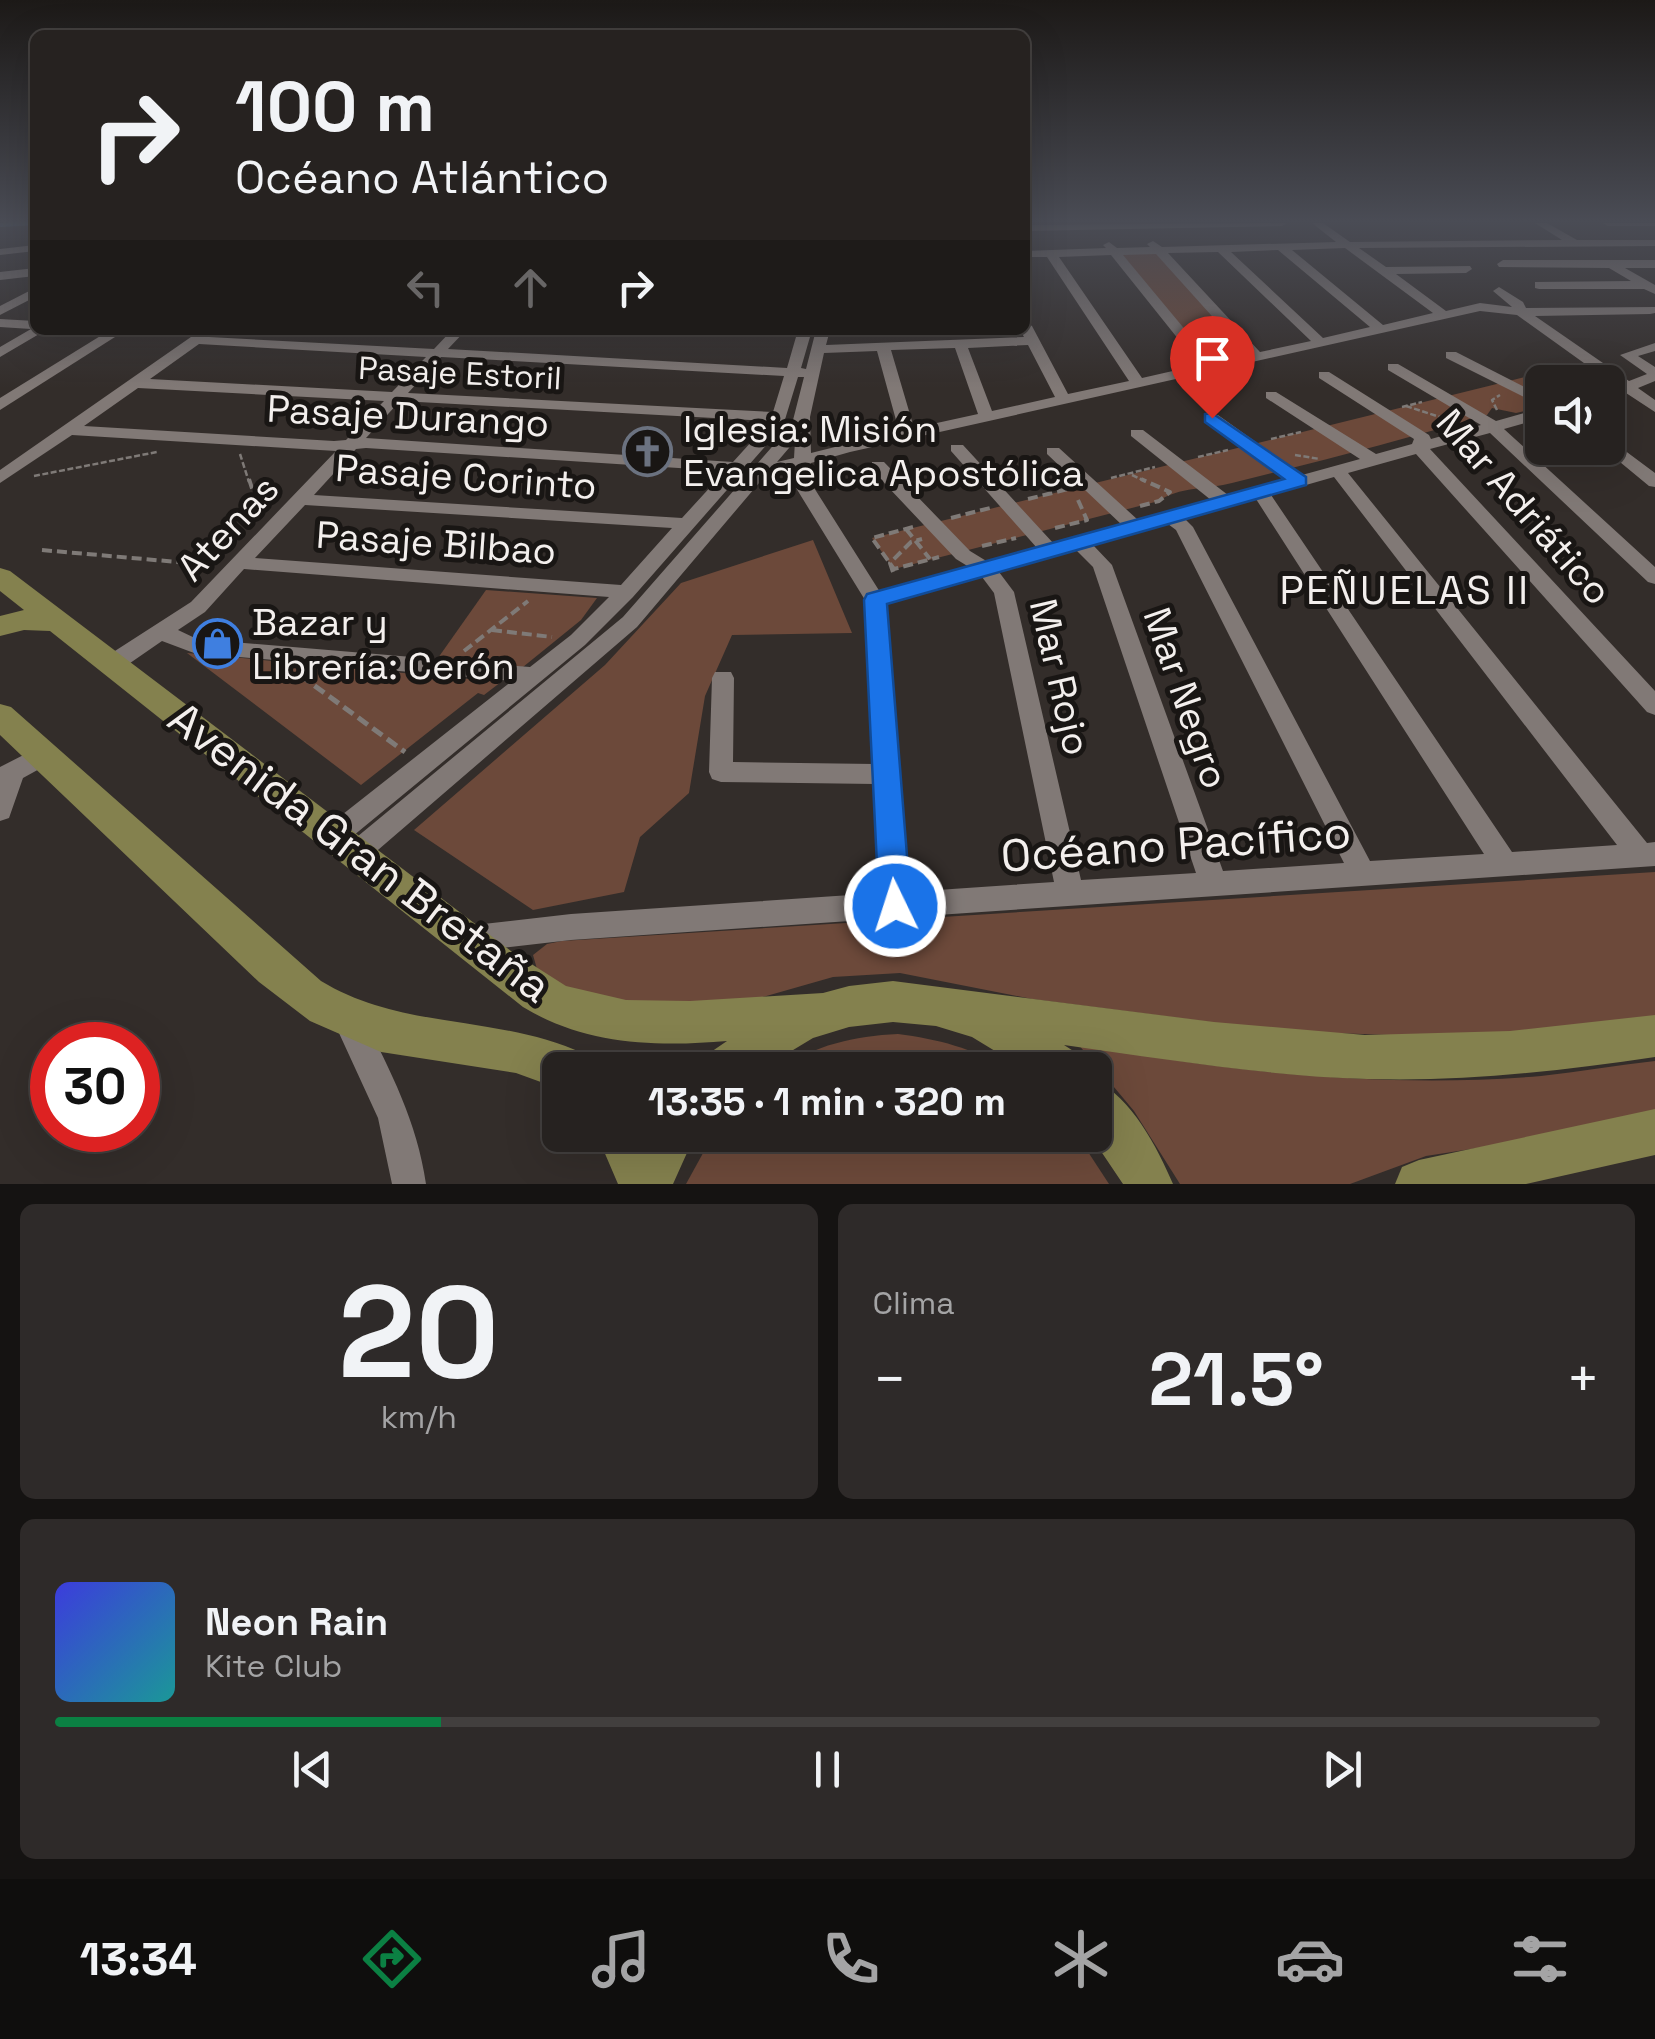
<!DOCTYPE html>
<html lang="es">
<meta charset="utf-8">
<style>
:root{--surface:#262220;--page:#2e2a29;--text:#f1f3f6;--muted:#a4a4a5;--line:#423f3e;--accent:#0b8043}
body{margin:0;font-family:"Space Grotesk",sans-serif;background:var(--page);color:var(--text);height:100vh;display:flex;flex-direction:column;font-size:38px;white-space:nowrap}
*{box-sizing:border-box;margin:0}
p{font-size:32px;color:var(--muted)}
.icon{flex:none;width:55px;height:55px;fill:none;stroke:currentColor;stroke-width:2;stroke-linecap:round;stroke-linejoin:round}
.map{position:relative;height:1184px;overflow:hidden}
.details{display:flex;flex-direction:column;gap:20px;padding:20px;background:#151312;flex:1}
.details>*{flex:none}
.banner{position:absolute;left:30px;top:30px;width:1000px;height:305px;border-radius:15px;box-shadow:0 10px 40px #0002,0 0 0 2px var(--line);background:#262220;color:var(--text);overflow:hidden}
.fabs{position:absolute;left:1525px;top:365px;display:grid;gap:20px}
.fabs a{display:grid;place-items:center;width:100px;height:100px;border-radius:15px;background:var(--surface);box-shadow:0 10px 40px #0002,0 0 0 2px var(--line);font-size:50px}
.speed{position:absolute;left:30px;top:1022px;display:flex;gap:20px;font-size:50px;font-weight:700;text-align:center}
.speed>*{display:grid;place-content:center;width:130px;height:130px;border-radius:50%;background:var(--surface);box-shadow:0 10px 40px #0002,0 0 0 2px var(--line);line-height:1}
.speed .limit{border:15px solid #d22;background:#fff;color:#111}
.pin{position:absolute;display:grid;place-items:center;width:85px;height:85px;color:#fff;margin:-102px -42px;border-radius:50% 50% 50% 0;rotate:-45deg;box-shadow:0 0 10px #0007}
.pin .icon{rotate:45deg}
.me{position:absolute;width:110px;margin:-55px;rotate:356deg;stroke-linejoin:round;filter:drop-shadow(0 0 8px #0008)}
.turn{display:flex;align-items:center;gap:35px;height:210px;padding:0 40px;font-size:45px}
.turn .icon{width:130px;height:130px;stroke-width:2.5}
.turn b{display:block;font-size:70px;line-height:85px}
.lanes{display:flex;align-items:center;height:95px;padding:0 40px;background:#0003;justify-content:center;gap:50px;direction:ltr}
.lanes .off{opacity:.35}
.big{font-size:75px;font-weight:700;line-height:1.1}
.details .tile{flex:1;display:flex;flex-direction:column;justify-content:center;gap:15px;min-width:0;padding:0 35px;border-radius:15px;background:var(--page)}
.details .dial{align-items:center;gap:0}
.dial b{font-size:130px;line-height:1}
.song{display:flex;align-items:center;gap:30px}
.cover{width:120px;height:120px;border-radius:15px;background:linear-gradient(135deg,hsl(240 70% 55%),hsl(180 70% 35%))}
.played{height:10px;border-radius:5px;background:linear-gradient(90deg,var(--accent) 25%,var(--line) 25%)}
.keys{display:flex;justify-content:space-around;direction:ltr}
.heat{display:flex;justify-content:space-between;align-items:center;font-size:55px;direction:ltr}
.details .tiles{flex:1;display:grid;gap:20px;grid-template-columns:1fr 1fr}
.tile:last-child{grid-column:span 2}
.trip{position:absolute;left:542px;top:1052px;width:570px;height:100px;border-radius:15px;background:var(--surface);box-shadow:0 10px 40px #0002,0 0 0 2px var(--line);font-weight:700;line-height:100px;text-align:center}
.menu{display:flex;height:160px;justify-content:space-around;align-items:center;background:#0f0e0d;color:var(--muted)}
.menu .icon{width:70px;height:70px}
.menu .active{color:var(--accent)}
.menu b{font-size:45px;color:var(--text)}
.map>svg:first-child{display:block}
</style>
<div class="map">
<svg width="1655" height="1184" viewBox="0 0 1655 1184">
<rect width="100%" height="100%" fill="#332d2a"/>
<g fill="#6c493a">
<polygon points="1123,253 1157,254 1247,350 1208,359 1121,255"/>
<path d="M1562 368 1581 382H1542V407L1516 413 1492 408 1487 415C1402 440 1318 462 1232 483 1209 489 1177 487 1159 501L894 569 872 538Z"/>
<polygon points="813,540 852,633 732,635 705,696 689,793 640,837 624,892 533,910 414,830 605,665 681,583"/>
<polygon points="486,590 597,598 581,620 523,667 438,658"/>
<polygon points="187,653 501,682 484,695 478,693 361,785"/>
<polygon points="1655,872 1655,1017 1499,1033 1418,1036 1278,1031 1032,999 900,973 833,977 745,1002 672,1011 573,991 537,969 533,955 547,944 562,941"/>
<path d="M898 1034C937 1039 974 1048 1007 1070H778C815 1045 854 1036 898 1034Z"/>
<path d="M1078 1044C1229 1072 1387 1089 1541 1076 1579 1072 1617 1065 1655 1061V1113L1574 1133 1426 1156 1350 1184H1180L1134 1111Z"/>
<polygon points="713,1135 1077,1135 1109,1184 686,1184"/>
</g>
<g fill="none" stroke-linecap="round" stroke-linejoin="round">
<polyline stroke="#5185b2" stroke-width="4" points="0,225 35,223"/>
<g stroke="#7f7a77" stroke-width="2.5" stroke-dasharray="6 2.5" stroke-linecap="butt">
<polyline points="1528,376 1562,368 1581,382"/>
<polyline points="1406,406 1449,420"/>
<polyline points="1402,407 1422,402"/>
<polyline points="1497,410 1492,400 1500,395"/>
<polyline points="1271,439 1301,432"/>
<polyline points="240,454 249,482"/>
<polyline points="1295,455 1320,459"/>
<polyline points="1198,457 1228,450"/>
<polyline points="1132,475 1147,482"/>
<polyline points="34,476 157,452"/>
<polyline points="1111,478 1155,467"/>
</g>
<g stroke="#7f7a77" stroke-width="4" stroke-dasharray="10 5" stroke-linecap="butt">
<polyline points="249,479 261,516"/>
<polyline points="1028,499 1068,489"/>
<polyline points="1140,506 1159,501 1170,492 1141,479"/>
<polyline points="951,518 990,508"/>
<polyline points="913,527 872,538 894,569 939,557"/>
<polyline points="1055,528 1087,520 1078,500"/>
<polyline points="906,529 930,559"/>
<polyline points="982,546 1016,538"/>
<polyline points="42,550 211,565"/>
<polyline points="893,572 890,563 911,542 922,539"/>
<polyline points="492,630 552,637"/>
<polyline points="464,651 528,601"/>
</g>
<polyline stroke="#7f7a77" stroke-width="5" stroke-dasharray="12 6" stroke-linecap="butt" points="300,675 405,752"/>
<g fill="#817976" fill-rule="evenodd">
<polygon points="1287,223 1282,226 1025,231 1025,225"/>
<path d="M1312 223H1323L1350 242 1562 240 1535 223H1547L1577 240H1655V246L1359 248 1386 267 1470 266 1472 269 1466 273 1396 274 1446 311 1480 303 1512 307 1493 291 1499 287 1523 302 1526 308 1655 307V313L1650 314 1535 316 1629 381 1647 374 1620 355 1655 343V351L1638 356 1655 367V381L1638 388 1655 400V412L1626 393 1608 399V390L1616 386 1517 315 1480 311 850 452 811 463V483L880 592 969 567 956 559 872 470V462H884L970 551 988 562 1037 548 951 451V445H963L1054 544 1122 525 1047 454V448H1059L1138 520 1211 500 1131 436V430H1143L1228 495 1286 479 1206 421V415H1218L1302 475 1360 459 1266 398V392H1276L1376 454 1412 444 1414 439 1319 378V372H1329L1429 435 1431 439 1481 425 1388 370V364H1398L1496 421 1542 408V418L1504 429 1655 567V584L1648 582 1490 433 1430 449 1655 691V715L1647 712 1416 454 1348 473 1647 843 1655 842V866L571 940 466 952 456 949 452 939 456 929 466 926 571 914 880 893 875 784 721 782 712 779 709 772 712 678 715 672H731L734 678 733 762 874 764 865 600 793 483 794 468 765 476 637 627 364 862 355 866 346 862 342 854 346 846 623 617 792 424 804 377H798L783 426 633 597 585 645 342 845 333 848 324 845 320 837 324 829 512 681 194 653 162 641 120 670H104L101 664 104 658 191 602 336 451 72 435 0 483V470L201 330H212L209 337 434 349 452 330H466L448 349 787 368 798 330H812L801 368 806 369 816 330H830L826 345 1024 337 1020 330H1025V322L1032 326 1068 394 1129 381 1047 257H1025V251L1106 248 1103 245 1109 242 1117 248 1150 247 1147 244 1153 241 1162 247 1336 242ZM1345 248 1433 313 1383 325 1292 250ZM1278 250 1370 327 1323 338 1231 252ZM1218 252 1311 341 1260 352 1168 253ZM1156 254 1247 355 1212 362 1123 255ZM1111 255 1199 365 1142 378 1059 257ZM199 344 426 357 392 392 150 379ZM1028 345 1055 397 992 411 968 348ZM955 348 978 414 914 428 891 350ZM877 351 899 431 811 453 810 417 824 353ZM441 357 784 376 773 412 408 393ZM138 388 384 401 346 440 334 441 84 426ZM400 401 770 421 733 462 366 438ZM795 441 794 458 777 462ZM366 448 725 471 682 518 314 495 356 449ZM1334 477 1617 845 1512 852 1271 495ZM1256 499 1484 854 1370 861 1193 527 1185 519ZM305 505 672 528 621 585 255 558ZM1168 524 1176 530 1344 863 1223 871 1112 565 1093 545ZM1076 550 1093 567 1196 873 1081 880 1014 592 999 572ZM244 569 609 597 571 635 530 667 197 639 178 630 205 612ZM982 577 994 593 1054 882 908 892 885 604Z"/>
<polygon points="1603,223 1655,223 1655,226 1608,226"/>
<polygon points="35,245 35,251 0,255 0,249"/>
<polygon points="1503,260 1655,260 1655,268 1625,268 1655,285 1655,294 1644,289 1539,289 1535,288 1535,282 1631,281 1609,268 1499,267 1497,264"/>
<polygon points="35,268 35,276 0,280 0,272"/>
<polygon points="35,288 35,297 0,315 0,306"/>
<polygon points="0,319 35,321 35,330 46,330 0,357 0,347 31,329 0,327"/>
<polygon points="110,330 126,330 0,410 0,398"/>
<polygon points="1446,352 1456,352 1542,396 1542,406 1446,358"/>
<polygon points="1608,438 1655,473 1655,487 1649,486 1603,448 1608,448"/>
<polygon points="43,745 52,748 55,755 52,762 23,778 9,818 0,821 0,767"/>
<path d="M348 1005 359 1009C388 1066 417 1120 426 1184H392L378 1118 333 1020 337 1009Z"/>
</g>
<g fill="#84814e" fill-rule="evenodd">
<path d="M0 568 10 571 511 951 566 986 626 1000 690 1001 823 993 849 986 893 981 1214 1022 1365 1035 1510 1031 1655 1015V1057C1560 1071 1463 1082 1367 1079 1265 1076 1165 1059 1064 1045L1078 1054 1084 1070H1026L972 1037 936 1026 893 1022 849 1027 813 1038 760 1070H702L708 1054 727 1041C657 1047 585 1045 523 1007L50 631 24 630 0 636V616L24 610 0 591Z"/>
<path d="M0 704 11 707 321 981C403 1031 499 1014 584 1054L590 1070H560V1089L516 1073 381 1052 310 1021 259 982 0 735Z"/>
<path d="M1095 1081C1131 1096 1158 1149 1173 1184H1123L1090 1135H1095Z"/>
<polygon points="1655,1109 1655,1155 1526,1184 1395,1184 1402,1167 1419,1160"/>
<polygon points="597,1135 646,1138 695,1135 673,1184 618,1184"/>
</g>
</g>
<linearGradient id="sky" x2="0" y2="1"><stop stop-color="#1c1917"/><stop offset="0.57" stop-color="#4a4c55"/><stop offset="1" stop-color="#4a4c55" stop-opacity="0"/></linearGradient>
<rect width="1655" height="388" fill="url(#sky)"/>
<polygon fill="#1a73e8" stroke="#114b97" stroke-width="2.5" points="1212,413 1306,477 1306,485 887,604 911,906 906,916 895,920 884,916 879,906 864,600 867,594 1284,479 1205,422 1205,414"/>
<defs>
<symbol id="church-ring" viewBox="-11 -11 22 22"><circle r="9.5" fill="#191614" stroke="#6b7280" stroke-width="1.5"/><path d="M-1.2-6h2.4v3.5h3.3v2.4h-3.3V6h-2.4V-.1h-3.3v-2.4h3.3Z" fill="#6b7280"/></symbol>
<symbol id="shop-ring" viewBox="-11 -11 22 22"><circle r="9.5" fill="#191614" stroke="#3f7fe0" stroke-width="1.5"/><path d="M-5-2.5h2.3a2.7 3.5 0 0 1 5.4 0H5L5.5 6h-11ZM-1.5-2.5h3a1.5 2.3 0 0 0-3 0Z" fill="#3f7fe0"/></symbol>
</defs>
<g fill-rule="evenodd">
<use href="#church-ring" x="620" y="424" width="55" height="55"/>
<use href="#shop-ring" x="190" y="616" width="55" height="55"/>
</g>
<g text-anchor="middle" dominant-baseline="central" stroke-width="10" stroke-linejoin="round" paint-order="stroke">
<g font-size="32" fill="#f3efed" stroke="#191614">
<text transform="translate(460 373) rotate(3)">Pasaje Estoril</text>
</g>
<g font-size="38" fill="#f3efed" stroke="#191614">
<text transform="translate(408 416) rotate(3)">Pasaje Durango</text>
<text transform="translate(466 477) rotate(4)">Pasaje Corinto</text>
<text transform="translate(1524 507) rotate(49)">Mar Adriático</text>
<text transform="translate(228 528) rotate(-47)">Atenas</text>
<text transform="translate(436 543) rotate(4)">Pasaje Bilbao</text>
<text transform="translate(1060 677) rotate(77)">Mar Rojo</text>
<text transform="translate(1186 698) rotate(71)">Mar Negro</text>
</g>
<g font-size="38" fill="#f3efed" stroke="#191614" text-anchor="start">
<text x="683" y="429">Iglesia: Misión<tspan x="683" dy="44">Evangelica Apostólica</tspan></text>
<text x="252" y="622">Bazar y<tspan x="252" dy="44">Librería: Cerón</tspan></text>
</g>
<g font-size="40" letter-spacing="2.5" fill="#f3efed" stroke="#191614">
<text x="1405" y="590">PEÑUELAS II</text>
</g>
<g font-size="45" fill="#f3efed" stroke="#191614">
<text transform="translate(1176 844) rotate(-4)">Océano Pacífico</text>
<text transform="translate(360 852) rotate(37)">Avenida Gran Bretaña</text>
</g>
</g>
</svg>
<div class="fabs">
<a><svg class="icon" aria-label="sound" viewBox="0 0 24 24"><path d="M4 9h4l5-4v14l-5-4H4zM17 9q2 3 0 6"/></svg></a>
</div>
<div class="speed"><div class="limit">30</div></div>
<div class="pin" style="left:1212px;top:418px;background:#d93025"><svg class="icon" aria-label="arrive" viewBox="0 0 24 24"><path d="M6 21V4h12l-3 4 3 4H6"/></svg></div>
<svg class="me" style="left:895px;top:906px" viewBox="-20 -20 40 40"><circle r="17" fill="#1a73e8" stroke="#fff" stroke-width="3"/><path d="M0-11L8 9 0 5-8 9z" fill="#fff"/></svg>
<div class="trip">13:35 · 1 min · 320 m</div>
<div class="banner">
<div class="turn"><svg class="icon" aria-label="right" viewBox="0 0 24 24"><path d="M7 20v-9h11M14 6l5 5-5 5"/></svg><div><b>100 m</b>Océano Atlántico</div></div>
<div class="lanes"><svg class="icon off" aria-label="left" viewBox="0 0 24 24"><path d="M17 20v-9H6M10 6l-5 5 5 5"/></svg><svg class="icon off" aria-label="ahead" viewBox="0 0 24 24"><path d="M12 20V5M6 11l6-6 6 6"/></svg><svg class="icon" aria-label="right" viewBox="0 0 24 24"><path d="M7 20v-9h11M14 6l5 5-5 5"/></svg></div>
</div>
</div>
<section class="details">
<div class="tiles">
<div class="tile dial"><b>20</b><p>km/h</p></div>
<div class="tile"><p>Clima</p>
<div class="heat"><a>−</a><b class="big">21.5°</b><a>+</a></div>
</div>
<div class="tile">
<div class="song"><i class="cover"></i><div><b>Neon Rain</b><p>Kite Club</p></div></div>
<div class="played"></div>
<div class="keys"><svg class="icon" aria-label="previous" viewBox="0 0 24 24"><path d="M18 5L8 12l10 7zM5 5v14"/></svg><svg class="icon" aria-label="pause" viewBox="0 0 24 24"><path d="M8 5v14M16 5v14"/></svg><svg class="icon" aria-label="next" viewBox="0 0 24 24"><path d="M6 5l10 7-10 7zM19 5v14"/></svg></div>
</div>
</div>
</section>
<nav class="menu">
<b>13:34</b>
<svg class="icon active" aria-label="directions" viewBox="0 0 24 24"><path d="M12 3l9 9-9 9-9-9zM9 14v-3h6M13 9l2 2-2 2"/></svg>
<svg class="icon" aria-label="music" viewBox="0 0 24 24"><path d="M9 18V5l10-2v13"/><circle cx="6" cy="18" r="3"/><circle cx="16" cy="16" r="3"/></svg>
<svg class="icon" aria-label="phone" viewBox="0 0 24 24"><path d="M5 4h4l2 5-3 2q2 4 5 5l2-3 5 2v4C11 20 4 13 5 4z"/></svg>
<svg class="icon" aria-label="climate" viewBox="0 0 24 24"><path d="M12 3v18M4 7l16 10M4 17L20 7"/></svg>
<svg class="icon" aria-label="car" viewBox="0 0 24 24"><path d="M5 17H2v-5l4-1 3-4h7l3 4 3 1v5h-3M9 17h6M6 11h13"/><circle cx="7" cy="17" r="2"/><circle cx="17" cy="17" r="2"/></svg>
<svg class="icon" aria-label="filters" viewBox="0 0 24 24"><path d="M4 7h16M4 17h16"/><circle cx="9" cy="7" r="2"/><circle cx="15" cy="17" r="2"/></svg>
</nav>
